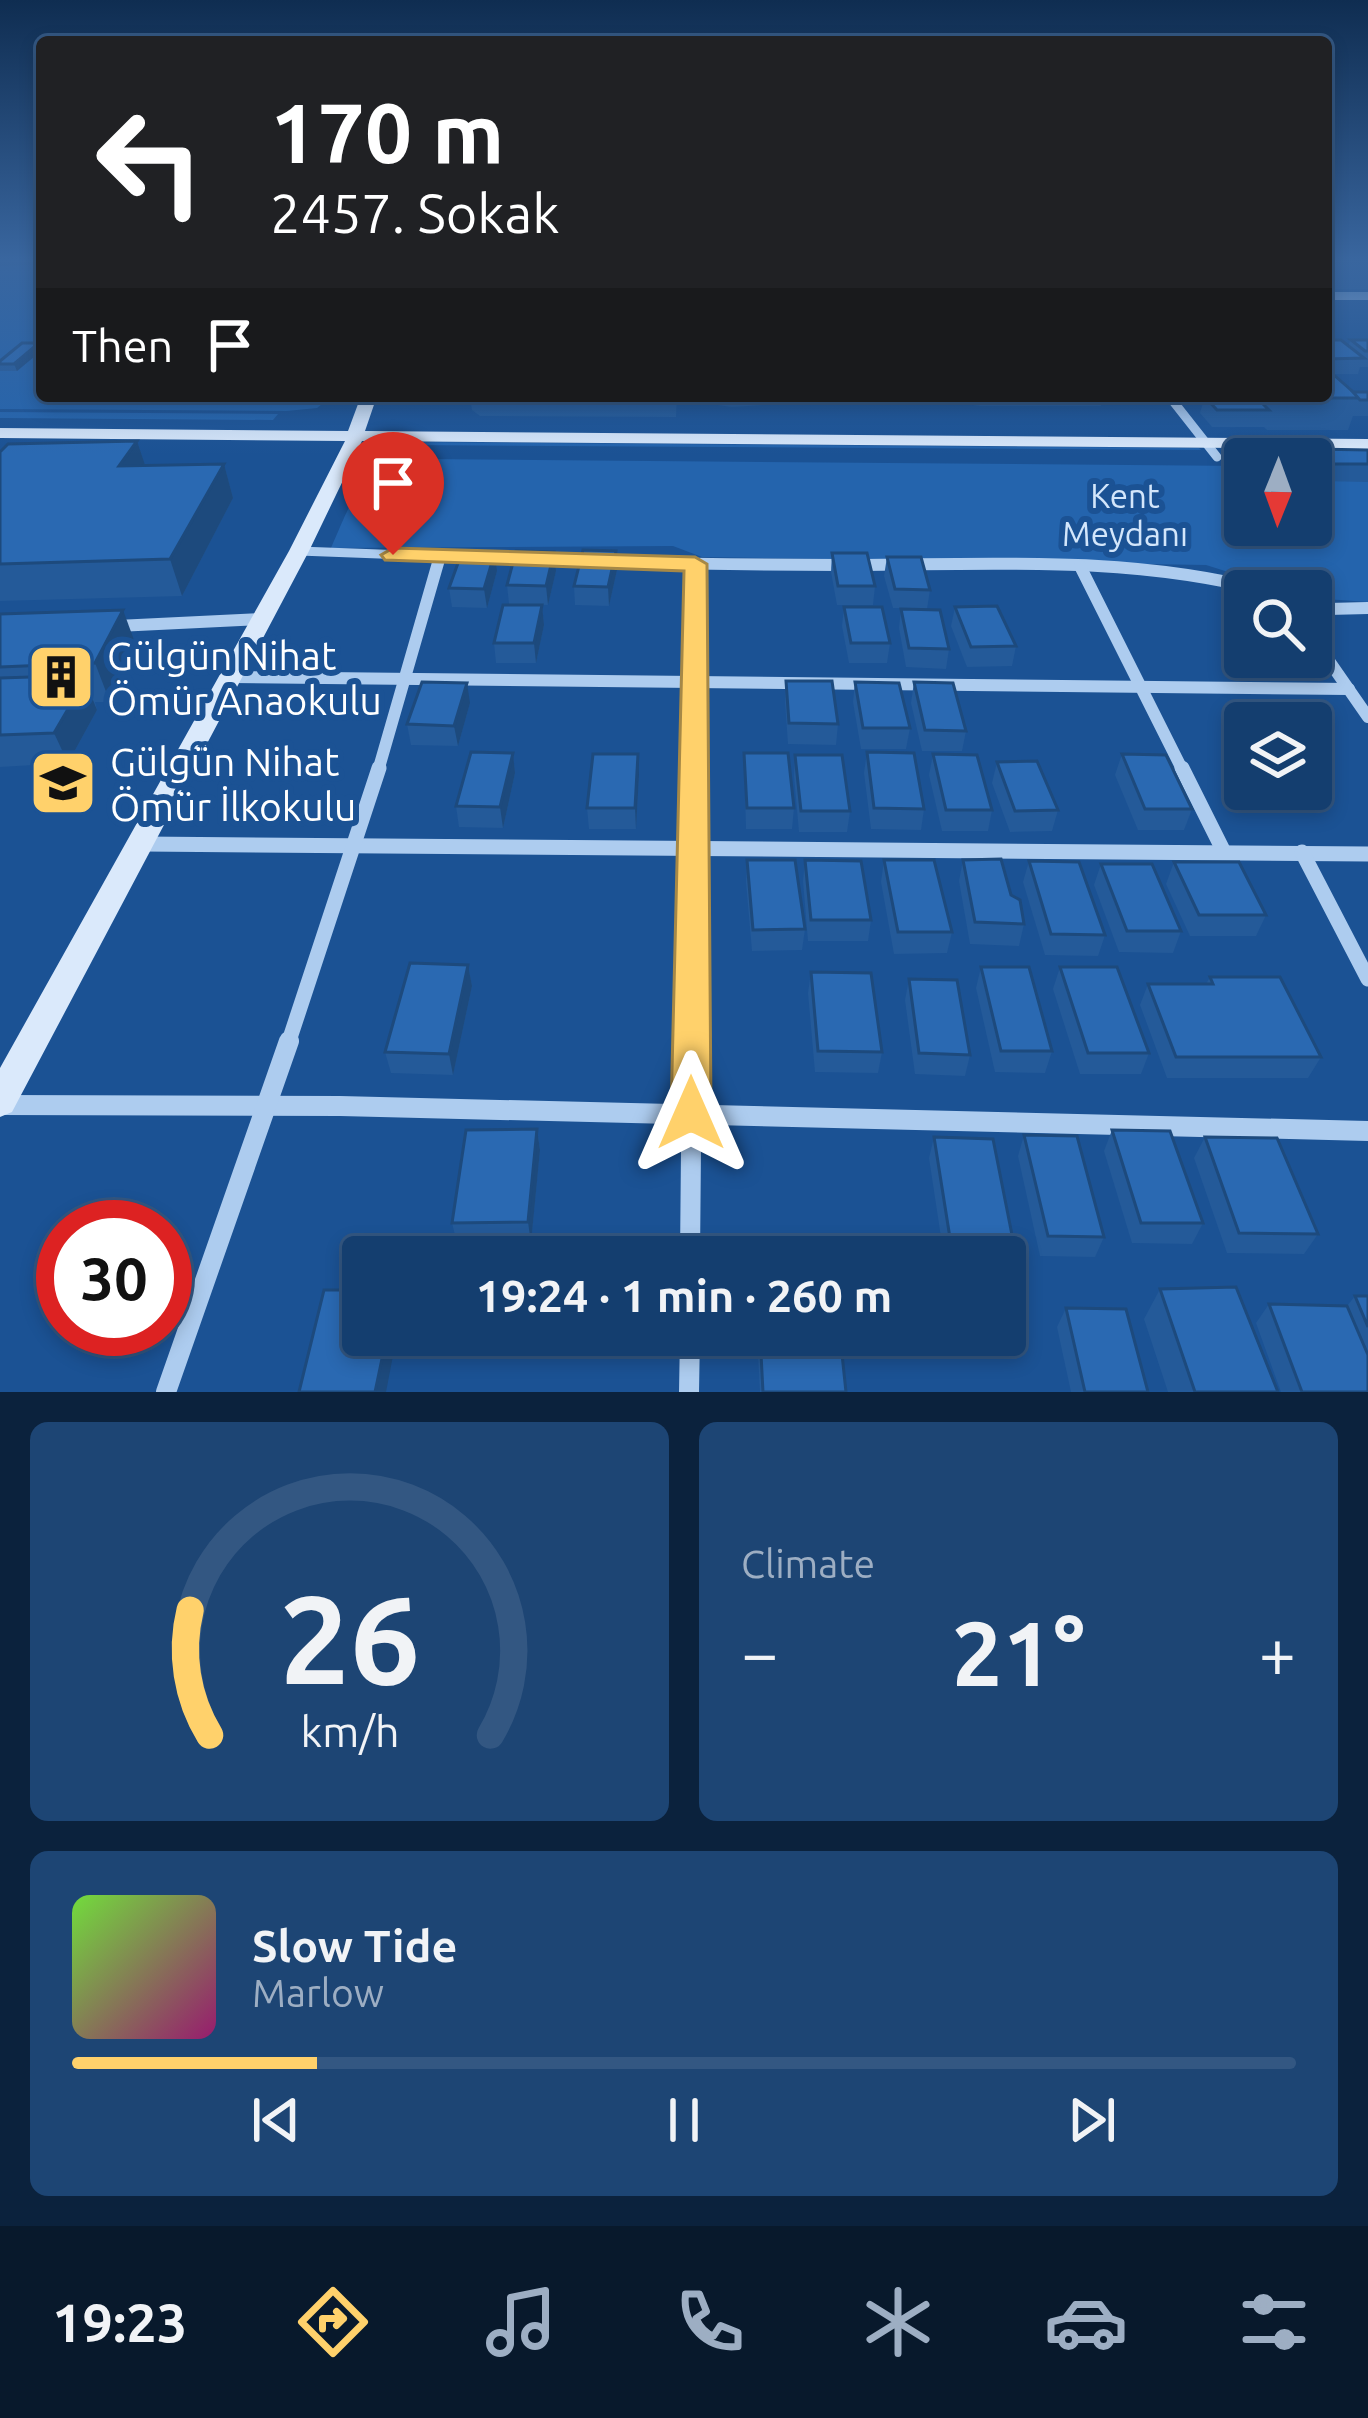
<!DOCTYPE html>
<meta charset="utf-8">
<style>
:root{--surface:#143e6f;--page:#1d4574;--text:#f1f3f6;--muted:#9daec3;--line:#335782;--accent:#ffd16b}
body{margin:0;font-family:Ubuntu,sans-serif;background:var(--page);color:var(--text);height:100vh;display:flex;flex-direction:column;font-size:45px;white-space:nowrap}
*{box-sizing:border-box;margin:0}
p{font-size:39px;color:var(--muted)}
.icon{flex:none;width:66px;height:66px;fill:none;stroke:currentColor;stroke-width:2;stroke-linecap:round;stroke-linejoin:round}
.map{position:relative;height:1392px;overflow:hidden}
.panel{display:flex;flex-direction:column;gap:30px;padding:30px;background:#0b223d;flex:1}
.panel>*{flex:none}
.banner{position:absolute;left:36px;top:36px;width:1296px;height:366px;border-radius:12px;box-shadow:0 6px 18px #0003,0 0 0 3px var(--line);background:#202124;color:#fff;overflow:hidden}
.needle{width:78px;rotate:181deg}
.controls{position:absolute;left:1224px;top:438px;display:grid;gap:24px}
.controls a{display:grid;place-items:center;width:108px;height:108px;border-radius:12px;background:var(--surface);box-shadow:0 6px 18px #0003,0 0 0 3px var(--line);font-size:60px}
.speed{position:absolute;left:36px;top:1200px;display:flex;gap:24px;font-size:60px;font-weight:700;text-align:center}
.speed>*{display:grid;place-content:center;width:156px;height:156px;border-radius:50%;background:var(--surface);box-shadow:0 6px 18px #0003,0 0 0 3px var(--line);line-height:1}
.speed .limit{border:18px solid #d22;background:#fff;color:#111}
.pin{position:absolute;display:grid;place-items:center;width:102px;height:102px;color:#fff;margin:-123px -51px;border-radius:50% 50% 50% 0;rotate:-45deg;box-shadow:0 0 12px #0007}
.pin .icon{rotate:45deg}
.me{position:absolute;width:132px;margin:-66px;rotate:0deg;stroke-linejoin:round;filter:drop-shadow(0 0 9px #0008)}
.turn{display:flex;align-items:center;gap:42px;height:252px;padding:0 36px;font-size:54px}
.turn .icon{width:156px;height:156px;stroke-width:2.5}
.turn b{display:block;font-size:84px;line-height:102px}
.then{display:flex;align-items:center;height:114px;padding:0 36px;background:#0003;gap:24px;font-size:45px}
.big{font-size:90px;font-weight:700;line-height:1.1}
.panel .tile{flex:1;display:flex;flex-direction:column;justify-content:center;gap:18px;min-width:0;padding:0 42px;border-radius:18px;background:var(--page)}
.panel .dial{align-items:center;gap:0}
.dial svg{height:312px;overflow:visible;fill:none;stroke:var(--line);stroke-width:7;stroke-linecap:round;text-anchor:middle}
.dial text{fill:var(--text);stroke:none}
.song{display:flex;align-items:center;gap:36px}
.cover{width:144px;height:144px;border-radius:18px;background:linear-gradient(135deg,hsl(100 70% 55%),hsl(320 70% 35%))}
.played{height:12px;border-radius:6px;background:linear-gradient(90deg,var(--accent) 20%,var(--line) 20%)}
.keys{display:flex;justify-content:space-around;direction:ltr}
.heat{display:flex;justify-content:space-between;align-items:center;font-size:66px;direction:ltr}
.panel .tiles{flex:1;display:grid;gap:30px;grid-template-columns:1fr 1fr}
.tile:last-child{grid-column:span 2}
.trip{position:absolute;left:342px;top:1236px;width:684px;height:120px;border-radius:12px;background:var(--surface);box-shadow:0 6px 18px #0003,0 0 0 3px var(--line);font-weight:700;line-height:120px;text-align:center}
.tab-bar{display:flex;height:192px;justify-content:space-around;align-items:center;background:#08192c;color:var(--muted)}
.tab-bar .icon{width:84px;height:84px}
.tab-bar .on{color:var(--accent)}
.tab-bar b{font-size:54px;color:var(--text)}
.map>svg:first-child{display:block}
</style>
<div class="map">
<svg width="1368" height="1392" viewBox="0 0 1368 1392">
<rect width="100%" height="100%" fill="#1b5294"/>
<g fill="#2464ad">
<polygon points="42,264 42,396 332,396 317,408 287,411 0,409 0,266"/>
<polygon points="0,412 278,414 273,420 0,418"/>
<polygon points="407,442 1199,448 1201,450 406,445"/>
<path d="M421 459 1245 466V525H1311V466L1368 467V602L1311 598V591H1289L1206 565 702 557 673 546 331 548C355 493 358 473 421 459Z"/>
</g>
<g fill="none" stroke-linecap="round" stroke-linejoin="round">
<polyline stroke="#adccef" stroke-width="8" points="1326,296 1368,296"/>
<g stroke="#adccef" stroke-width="9">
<polyline points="1169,396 1217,457"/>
<polyline points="299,551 486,558"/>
</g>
<g stroke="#adccef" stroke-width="12">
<path d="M398 555C545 560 692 565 839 565 984 565 1125 554 1267 591"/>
<polyline points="1080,566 1183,771"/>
<polyline points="1311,604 1328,609 1368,608"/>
<polyline points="117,626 260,619"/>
<polyline points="1311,635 1368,717"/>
<polyline points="232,677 1349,689"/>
<polyline points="378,771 440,556"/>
<polyline points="694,771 695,564"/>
</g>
<g stroke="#adccef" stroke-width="15">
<polyline points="1182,768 1223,850"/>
<polyline points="143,844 1368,854"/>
<polyline points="1302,852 1368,979"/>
<polyline points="288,1044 379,768"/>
<polyline points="692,1044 694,768"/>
</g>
<g stroke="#adccef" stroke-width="20">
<polyline points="0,1105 340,1106 1368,1131"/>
<polyline points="690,1257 692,1041"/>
<polyline points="166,1392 289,1041"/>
<polyline points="689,1392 690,1335"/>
</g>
<polygon fill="#dae9fb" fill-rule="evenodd" points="361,396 377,396 365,431 1368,439 1368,449 362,441 309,551 12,1112 0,1117 0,1068 289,551 345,441 0,438 0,428 348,431"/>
</g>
<g fill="#245a99">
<rect x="1326" y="260" width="42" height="29"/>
<polygon points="1326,340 1348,346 1351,340 1368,340 1368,367 1360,367 1358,374 1333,374 1353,392 1368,392 1368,416 1353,416 1348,430 1267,430 1264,427 1212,427 1200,413 1204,399 1193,399 1190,396 1326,396"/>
<polygon points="41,351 17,371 0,371 0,361"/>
<polygon points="470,396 677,396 676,417 480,416 472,410"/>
<polygon points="710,396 779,396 779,404 732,407 710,404"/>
<polygon points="955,396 1103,396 1101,406 980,406 958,403"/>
<polygon points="137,441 145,466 224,464 233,498 182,596 0,601 0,452"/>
<polygon points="1314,449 1368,450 1368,482 1321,481 1311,470 1311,459"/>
<polygon points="616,551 617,570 609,606 575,605 574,586"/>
<polygon points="495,552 497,571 487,608 452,607 449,588"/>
<polygon points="554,552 556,571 548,605 509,604 507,585"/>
<polygon points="832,553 875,586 873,605 837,605 831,572"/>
<polygon points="887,557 930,590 927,609 893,608 884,576"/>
<polygon points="542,605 544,625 536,663 496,663 494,643"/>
<polygon points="844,607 890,643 887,663 849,663 842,626"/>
<polygon points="955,607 1016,646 1012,666 967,667 951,626"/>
<polygon points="901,609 949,649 946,669 906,667 899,628"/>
<polygon points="0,614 137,648 110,702 95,702 97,710 68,763 0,767"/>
<polygon points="786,681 838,724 836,745 788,744 785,701"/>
<polygon points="855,682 910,728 906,749 861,749 853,702"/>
<polygon points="914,682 966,731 962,751 922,751 911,703"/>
<polygon points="470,703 458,746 411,745 407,724"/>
<polygon points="867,752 924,809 921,830 871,829 864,773"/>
<polygon points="513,753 515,773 503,828 459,827 456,806"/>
<polygon points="744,753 794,808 792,829 746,829"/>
<polygon points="933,754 992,810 988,831 942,831 929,775"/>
<polygon points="1122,754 1192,809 1184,830 1138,830 1115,775"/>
<polygon points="795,755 850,811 847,832 799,832 794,776"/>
<polygon points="997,762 1058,810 1052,831 1010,832 992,783"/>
<polygon points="639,775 636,829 589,829 587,808"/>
<polygon points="747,860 805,929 802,950 752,951 746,882"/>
<polygon points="805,860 871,920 868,941 808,941 803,881"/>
<polygon points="884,860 952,932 947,953 894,954 881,882"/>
<polygon points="963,860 1011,895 1024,924 1019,946 970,944 959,881"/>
<polygon points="1029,861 1105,935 1098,956 1045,955 1023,882"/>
<polygon points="1174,862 1266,915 1256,936 1190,936 1166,884"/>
<polygon points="1101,864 1181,931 1173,953 1119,952 1094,885"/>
<polygon points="468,965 472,986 453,1075 391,1073 385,1052"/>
<polygon points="981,967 1052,1051 1045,1073 995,1072 976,988"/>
<polygon points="1060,967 1149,1053 1141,1074 1080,1074 1053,989"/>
<polygon points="811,972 882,1052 878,1073 815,1072 808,993"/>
<polygon points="1210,977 1321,1057 1308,1078 1167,1078 1140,1005 1148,984 1206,984"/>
<polygon points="909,979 970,1055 965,1076 915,1074 905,1000"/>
<polygon points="537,1129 540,1150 531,1243 457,1243 452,1223"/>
<polygon points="1112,1130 1203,1223 1192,1244 1132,1243 1104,1151"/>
<polygon points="1024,1135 1104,1237 1095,1257 1040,1256 1018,1156"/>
<polygon points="934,1137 1013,1240 1006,1260 1005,1257 944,1257 929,1158"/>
<polygon points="1205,1137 1318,1234 1304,1254 1227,1253 1194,1158"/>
<polygon points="1160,1289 1278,1392 1168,1392 1144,1319"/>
<polygon points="1355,1296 1368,1296 1368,1392 1281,1392 1256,1323 1269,1304 1347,1306"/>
<polygon points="1066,1308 1148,1392 1071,1392 1057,1327"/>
<polygon points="757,1335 840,1335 846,1392 760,1392"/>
</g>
<g fill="#1d4a7d">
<polygon points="39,343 41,351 17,371 14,364"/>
<polygon points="137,441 148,474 119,466"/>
<polygon points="224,464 233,498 182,596 170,559"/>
<polygon points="616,551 617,570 609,606 608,587"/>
<polygon points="495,552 497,571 487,608 484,589"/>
<polygon points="554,552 556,571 548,605 546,586"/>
<polygon points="542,605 544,625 536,663 534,643"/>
<polygon points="123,610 137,648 110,702 95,663"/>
<polygon points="61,676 72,702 85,680 97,710 68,763 54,733 58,681"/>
<polygon points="467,683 470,703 458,746 454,726"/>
<polygon points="513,753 515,773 503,828 500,807"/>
<polygon points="638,754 639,775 636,829 635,808"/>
<polygon points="468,965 472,986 453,1075 449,1054"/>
<polygon points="537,1129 540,1150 531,1243 528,1222"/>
<polygon points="387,1335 397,1335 386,1392 375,1392"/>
</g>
<g fill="#2a69b2" stroke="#1d4a7d" stroke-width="3">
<rect x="1326" y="260" width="42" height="2"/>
<polygon points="1326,340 1341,340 1364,358 1326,359"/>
<polygon points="1351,340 1368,340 1368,351 1365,351"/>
<polygon points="22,343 39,343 14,364 0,364 0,361"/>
<polygon points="1326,368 1360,398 1278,398 1276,396 1326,396"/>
<polygon points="1353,392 1368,392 1368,400 1360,400"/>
<polygon points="640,396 676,396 676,401 639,401"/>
<polygon points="1205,397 1256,397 1269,410 1217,410"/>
<polygon points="137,441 119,466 224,464 170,559 0,564 0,452 8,444"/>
<polygon points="1314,449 1368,450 1368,464 1328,464"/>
<polygon points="583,550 616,551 608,587 574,586"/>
<polygon points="516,551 554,552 546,586 507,585"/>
<polygon points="462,552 495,552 484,589 449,588"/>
<polygon points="832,553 867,553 875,586 838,586"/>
<polygon points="887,557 921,557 930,590 895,589"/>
<polygon points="503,605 542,605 534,643 494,643"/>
<polygon points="997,606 1016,646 971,647 955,607"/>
<polygon points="844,607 882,607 890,643 851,643"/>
<polygon points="901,609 940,610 949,649 909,648"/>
<polygon points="123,610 95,663 0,667 0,614"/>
<polygon points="61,676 58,681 85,680 54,733 0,735 0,678"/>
<polygon points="786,681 832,681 838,724 789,723"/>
<polygon points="422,682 467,683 454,726 407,724"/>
<polygon points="855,682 899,683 910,728 863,728"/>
<polygon points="914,682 953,683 966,731 925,730"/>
<polygon points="471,752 513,753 500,807 456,806"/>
<polygon points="867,752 914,753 924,809 874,808"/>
<polygon points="744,753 788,753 794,808 747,808"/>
<polygon points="593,754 638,754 635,808 587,808"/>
<polygon points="933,754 977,755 992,810 946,810"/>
<polygon points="1122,754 1166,755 1192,809 1145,809"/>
<polygon points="795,755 842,755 850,811 801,811"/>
<polygon points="1037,761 1058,810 1015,811 997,762"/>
<polygon points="1001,859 1011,895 1020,900 1024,924 975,922 963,860"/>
<polygon points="747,860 795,860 805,929 753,930"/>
<polygon points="805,860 861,861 871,920 811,920"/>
<polygon points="884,860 934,860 952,932 898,932"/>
<polygon points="1029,861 1079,862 1105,935 1051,934"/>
<polygon points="1174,862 1239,862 1266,915 1199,915"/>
<polygon points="1101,864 1152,864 1181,931 1127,931"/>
<polygon points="410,963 468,965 449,1054 385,1052"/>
<polygon points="981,967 1029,967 1052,1051 1001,1051"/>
<polygon points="1060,967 1117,967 1149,1053 1088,1053"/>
<polygon points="811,972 871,973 882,1052 818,1051"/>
<polygon points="1210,977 1280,977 1321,1057 1176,1057 1148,984 1213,984"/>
<polygon points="909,979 957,980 970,1055 919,1053"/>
<polygon points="537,1129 528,1222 452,1223 466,1130"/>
<polygon points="1112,1130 1170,1131 1203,1223 1141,1223"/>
<polygon points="1024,1135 1077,1136 1104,1237 1048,1236"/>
<polygon points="934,1137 993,1139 1013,1240 950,1238"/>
<polygon points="1205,1137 1277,1138 1318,1234 1239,1233"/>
<polygon points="1236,1287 1278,1392 1195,1392 1160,1289"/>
<polygon points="324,1290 363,1290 363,1335 387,1335 375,1392 299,1392"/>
<polygon points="1355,1296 1368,1296 1368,1327"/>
<polygon points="1269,1304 1347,1306 1368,1355 1368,1392 1302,1392"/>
<polygon points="1066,1308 1126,1309 1148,1392 1085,1392"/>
<polygon points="760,1335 840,1335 846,1392 763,1392"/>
</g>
<linearGradient id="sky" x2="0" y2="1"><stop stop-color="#0f2d51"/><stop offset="0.57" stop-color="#39669f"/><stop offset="1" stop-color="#39669f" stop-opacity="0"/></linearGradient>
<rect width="1368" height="455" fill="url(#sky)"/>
<polygon fill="#ffd16b" stroke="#a68846" stroke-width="3" points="393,548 695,557 707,564 711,1113 705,1125 691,1131 677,1125 671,1113 684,571 385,560 381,555"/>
<defs>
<symbol id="building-square" viewBox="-11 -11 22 22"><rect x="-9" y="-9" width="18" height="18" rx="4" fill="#ffd16b" stroke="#1b5294"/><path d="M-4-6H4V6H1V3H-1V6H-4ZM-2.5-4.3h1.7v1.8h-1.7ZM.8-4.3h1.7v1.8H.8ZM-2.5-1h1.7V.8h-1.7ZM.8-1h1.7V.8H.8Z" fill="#111"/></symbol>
<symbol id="school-square" viewBox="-11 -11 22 22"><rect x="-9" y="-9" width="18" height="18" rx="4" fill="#ffd16b" stroke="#1b5294"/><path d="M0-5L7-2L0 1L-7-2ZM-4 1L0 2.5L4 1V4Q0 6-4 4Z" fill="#111"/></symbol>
</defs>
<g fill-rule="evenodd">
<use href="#building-square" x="23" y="639" width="76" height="76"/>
<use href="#school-square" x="25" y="745" width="76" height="76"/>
</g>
<g text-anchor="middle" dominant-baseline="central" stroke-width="12" stroke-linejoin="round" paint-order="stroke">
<g font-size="33" fill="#d3e6fb" stroke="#1b5294">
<text x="1125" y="495">Kent<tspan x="1125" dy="38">Meydanı</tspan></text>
</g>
<g font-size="39" fill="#fff" stroke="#1b5294" text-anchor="start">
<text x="107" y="655">Gülgün Nihat<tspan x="107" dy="45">Ömür Anaokulu</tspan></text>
<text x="110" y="761">Gülgün Nihat<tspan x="110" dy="45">Ömür İlkokulu</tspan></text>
</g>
</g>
</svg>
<div class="controls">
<a><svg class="needle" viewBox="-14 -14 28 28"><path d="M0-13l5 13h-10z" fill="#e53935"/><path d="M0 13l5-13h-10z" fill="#9daec3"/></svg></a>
<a><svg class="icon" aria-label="search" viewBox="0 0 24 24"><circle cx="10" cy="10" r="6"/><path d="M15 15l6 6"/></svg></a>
<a><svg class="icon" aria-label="layers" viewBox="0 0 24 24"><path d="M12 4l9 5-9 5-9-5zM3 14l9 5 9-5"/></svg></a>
</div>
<div class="speed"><div class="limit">30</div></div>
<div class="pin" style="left:393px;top:555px;background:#d93025"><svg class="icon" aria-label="arrive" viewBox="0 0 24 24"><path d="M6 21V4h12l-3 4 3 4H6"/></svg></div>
<svg class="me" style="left:691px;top:1113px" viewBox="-20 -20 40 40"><path d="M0-17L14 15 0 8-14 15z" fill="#ffd16b" stroke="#fff" stroke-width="4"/></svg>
<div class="trip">19:24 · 1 min · 260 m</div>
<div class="banner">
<div class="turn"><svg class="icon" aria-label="left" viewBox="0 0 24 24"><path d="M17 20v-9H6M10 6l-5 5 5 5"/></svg><div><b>170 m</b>2457. Sokak</div></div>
<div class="then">Then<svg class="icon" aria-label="arrive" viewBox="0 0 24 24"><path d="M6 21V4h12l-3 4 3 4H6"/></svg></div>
</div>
</div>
<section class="panel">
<div class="tiles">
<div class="tile dial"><svg viewBox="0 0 100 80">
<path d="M14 69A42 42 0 1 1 86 69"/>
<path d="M14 69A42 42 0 0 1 9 37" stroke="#ffd16b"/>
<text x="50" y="56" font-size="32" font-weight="700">26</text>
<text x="50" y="72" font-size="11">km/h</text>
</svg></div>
<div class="tile"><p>Climate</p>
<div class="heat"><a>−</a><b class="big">21°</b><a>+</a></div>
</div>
<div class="tile">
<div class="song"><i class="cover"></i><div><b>Slow Tide</b><p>Marlow</p></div></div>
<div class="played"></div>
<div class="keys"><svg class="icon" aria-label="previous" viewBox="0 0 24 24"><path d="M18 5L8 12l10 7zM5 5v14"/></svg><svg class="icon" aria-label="pause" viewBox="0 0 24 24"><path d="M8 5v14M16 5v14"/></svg><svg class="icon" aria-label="next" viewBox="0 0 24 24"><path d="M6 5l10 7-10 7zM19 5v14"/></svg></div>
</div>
</div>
</section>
<nav class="tab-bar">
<b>19:23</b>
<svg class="icon on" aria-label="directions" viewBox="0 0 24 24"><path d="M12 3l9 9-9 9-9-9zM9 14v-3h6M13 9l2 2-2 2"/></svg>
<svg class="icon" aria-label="music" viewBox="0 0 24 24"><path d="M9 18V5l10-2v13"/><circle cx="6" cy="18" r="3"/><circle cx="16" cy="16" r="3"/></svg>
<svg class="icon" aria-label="phone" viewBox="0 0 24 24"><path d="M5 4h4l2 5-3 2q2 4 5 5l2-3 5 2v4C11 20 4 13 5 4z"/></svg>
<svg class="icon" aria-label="climate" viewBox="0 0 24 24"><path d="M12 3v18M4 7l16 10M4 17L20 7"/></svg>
<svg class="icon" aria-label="car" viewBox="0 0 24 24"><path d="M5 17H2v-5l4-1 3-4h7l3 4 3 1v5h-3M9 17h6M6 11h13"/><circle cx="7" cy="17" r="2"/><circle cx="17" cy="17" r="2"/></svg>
<svg class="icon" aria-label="filters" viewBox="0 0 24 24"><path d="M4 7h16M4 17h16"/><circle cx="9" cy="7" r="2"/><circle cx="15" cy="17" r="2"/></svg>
</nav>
